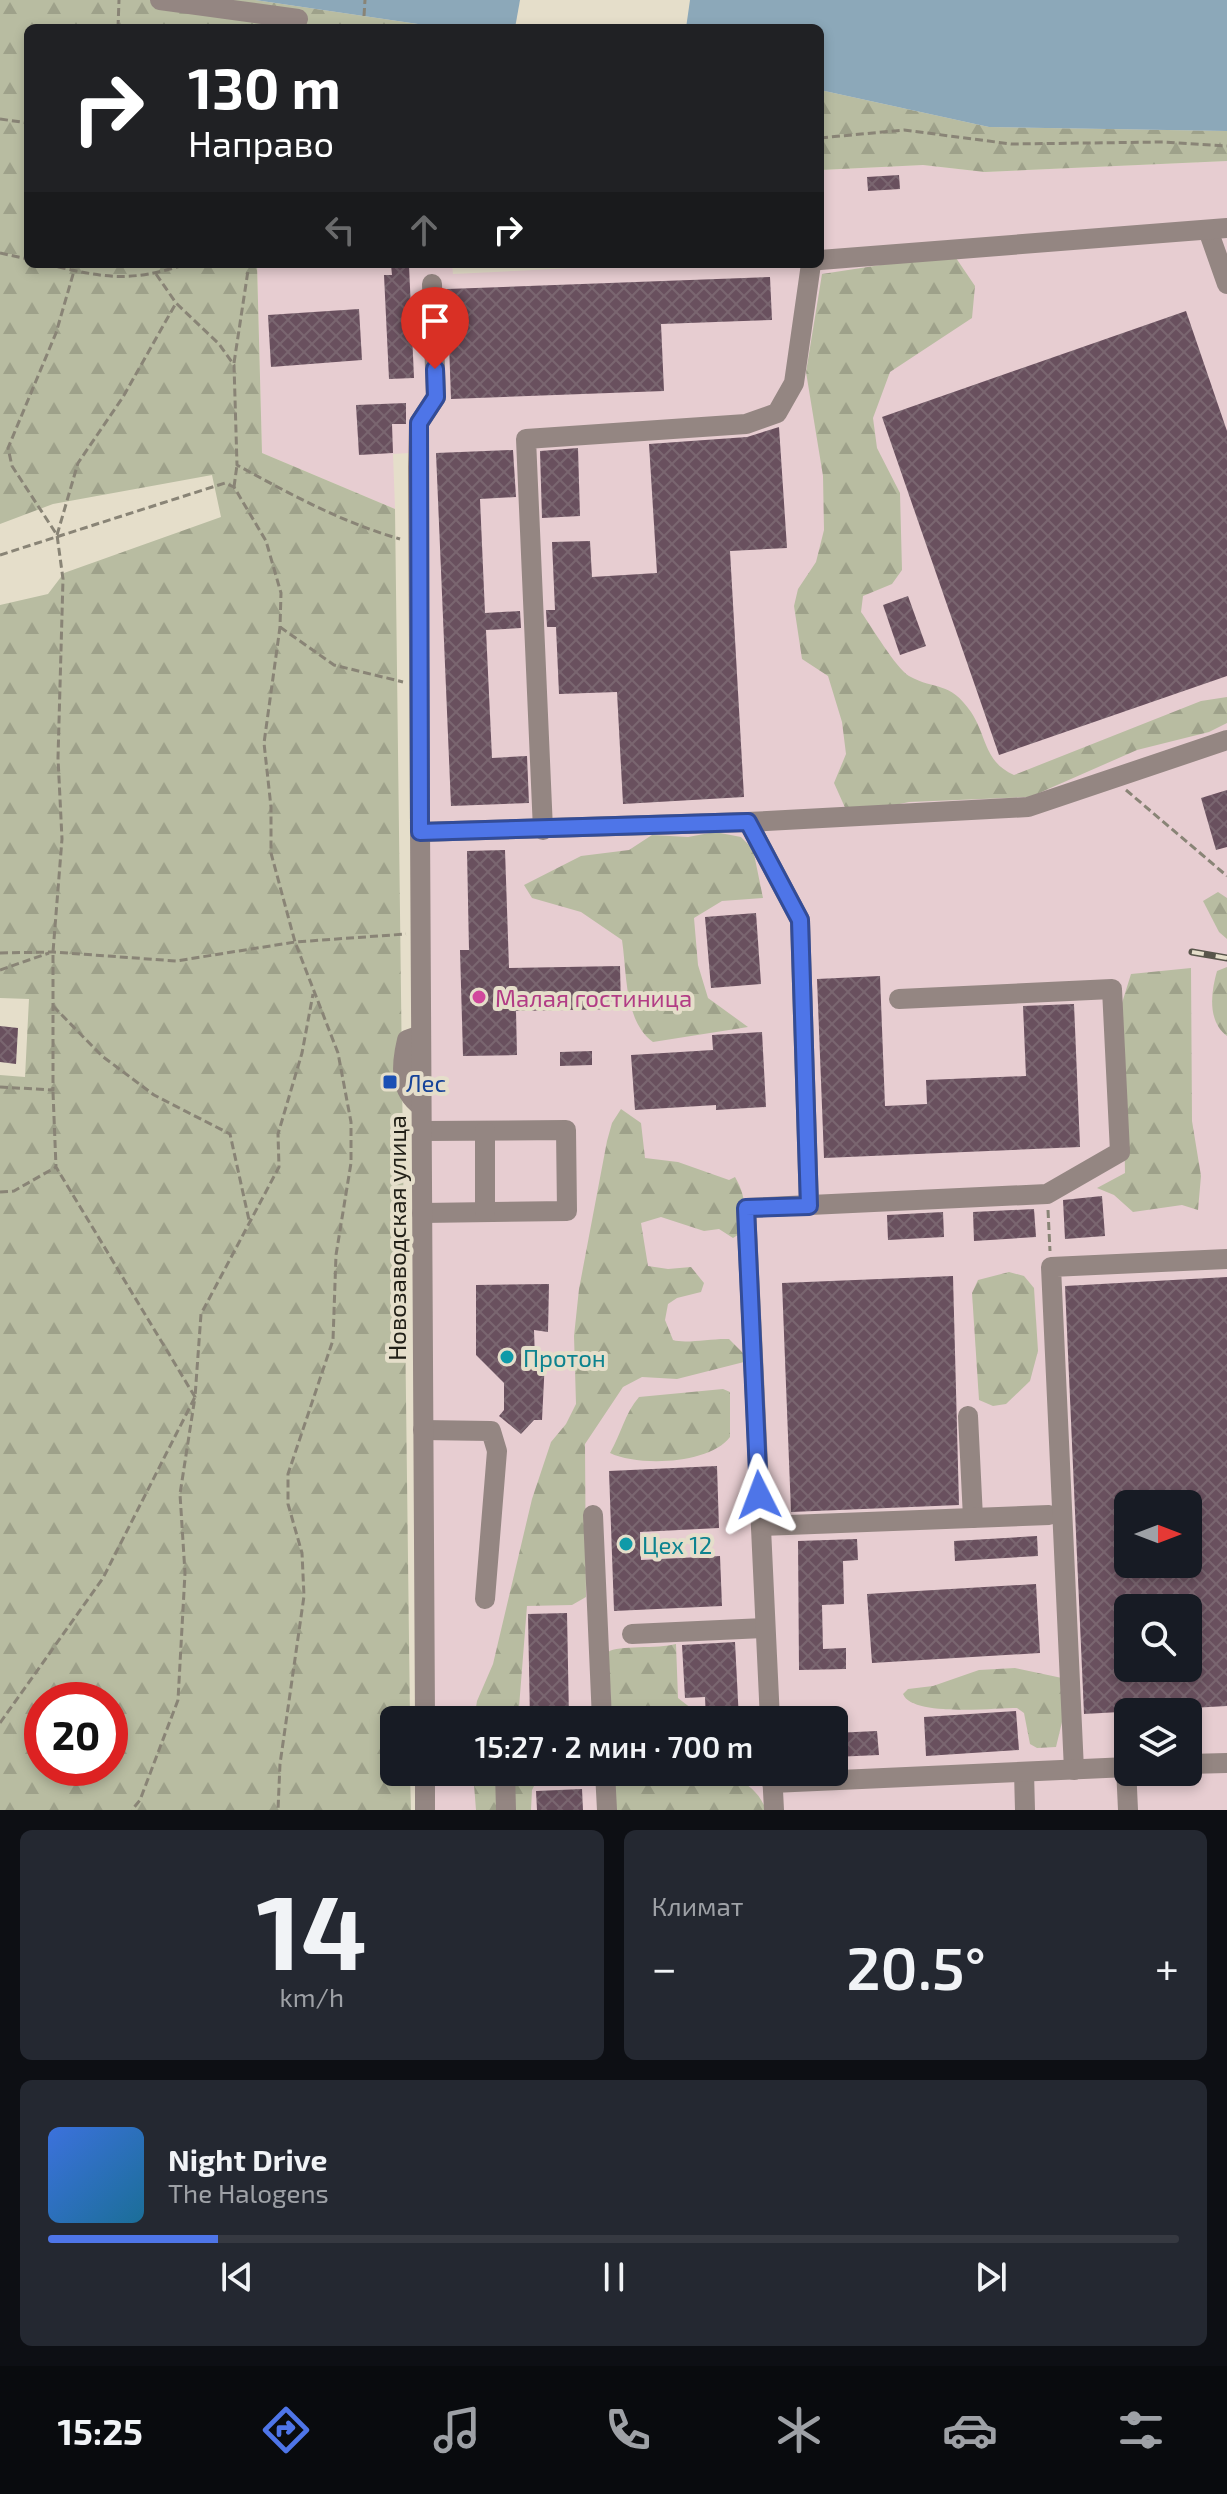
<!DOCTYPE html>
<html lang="ru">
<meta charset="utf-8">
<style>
:root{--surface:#171b24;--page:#242831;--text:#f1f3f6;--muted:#9ea1a6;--line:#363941;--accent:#4e75e8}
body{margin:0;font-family:"Exo 2",sans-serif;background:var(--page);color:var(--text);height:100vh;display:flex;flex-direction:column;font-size:30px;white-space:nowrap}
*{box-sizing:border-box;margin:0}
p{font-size:26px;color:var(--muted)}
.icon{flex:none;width:44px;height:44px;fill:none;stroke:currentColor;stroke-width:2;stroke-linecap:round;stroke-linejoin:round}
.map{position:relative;height:1810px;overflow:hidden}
.sheet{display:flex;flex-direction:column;gap:20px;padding:20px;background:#0d0f14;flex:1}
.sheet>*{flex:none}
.hud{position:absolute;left:24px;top:24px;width:800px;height:244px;border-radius:12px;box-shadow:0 4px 12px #0003;background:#202124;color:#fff;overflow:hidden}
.needle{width:52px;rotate:90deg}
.tools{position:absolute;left:1114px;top:1490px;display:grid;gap:16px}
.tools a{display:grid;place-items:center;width:88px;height:88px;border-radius:12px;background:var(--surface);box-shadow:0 4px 12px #0003;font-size:40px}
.speed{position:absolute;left:24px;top:1682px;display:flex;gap:16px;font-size:40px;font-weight:700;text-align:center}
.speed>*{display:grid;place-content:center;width:104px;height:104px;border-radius:50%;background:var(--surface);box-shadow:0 4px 12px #0003;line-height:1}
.speed .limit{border:12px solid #d22;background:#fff;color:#111}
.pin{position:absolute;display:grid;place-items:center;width:68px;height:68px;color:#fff;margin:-82px -34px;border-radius:50% 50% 50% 0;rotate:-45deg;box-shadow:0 0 8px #0007}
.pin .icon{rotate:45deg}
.me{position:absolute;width:88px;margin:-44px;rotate:357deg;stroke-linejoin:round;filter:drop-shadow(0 0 6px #0008)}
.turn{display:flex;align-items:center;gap:28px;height:168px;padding:0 32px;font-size:36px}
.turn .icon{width:104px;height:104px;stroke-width:2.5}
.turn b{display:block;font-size:56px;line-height:68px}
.lanes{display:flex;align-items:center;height:76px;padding:0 32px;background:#0003;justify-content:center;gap:40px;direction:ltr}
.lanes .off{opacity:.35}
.big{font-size:60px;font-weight:600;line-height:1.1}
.sheet .tile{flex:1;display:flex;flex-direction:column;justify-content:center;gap:12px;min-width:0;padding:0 28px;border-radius:12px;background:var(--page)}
.sheet .dial{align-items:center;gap:0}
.dial b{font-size:104px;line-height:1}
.song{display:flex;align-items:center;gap:24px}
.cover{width:96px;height:96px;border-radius:12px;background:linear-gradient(135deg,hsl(220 70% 55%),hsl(200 70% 35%))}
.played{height:8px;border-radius:4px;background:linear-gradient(90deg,var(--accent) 15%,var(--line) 15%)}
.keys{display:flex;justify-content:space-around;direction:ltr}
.heat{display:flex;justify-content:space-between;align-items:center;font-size:44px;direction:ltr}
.sheet .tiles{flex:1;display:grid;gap:20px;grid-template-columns:1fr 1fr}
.tile:last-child{grid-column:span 2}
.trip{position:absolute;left:380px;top:1706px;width:468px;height:80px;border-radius:12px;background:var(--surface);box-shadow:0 4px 12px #0003;font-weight:600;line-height:80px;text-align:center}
.menu{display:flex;height:128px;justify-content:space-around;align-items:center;background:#090b0e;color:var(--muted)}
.menu .icon{width:56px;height:56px}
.menu .active{color:var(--accent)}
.menu b{font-size:36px;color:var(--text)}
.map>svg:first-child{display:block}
</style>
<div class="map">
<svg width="1227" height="1810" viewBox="0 0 1227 1810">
<defs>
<pattern id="forest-firs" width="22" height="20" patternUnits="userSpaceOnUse" patternTransform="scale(2)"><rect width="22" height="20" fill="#b8bca1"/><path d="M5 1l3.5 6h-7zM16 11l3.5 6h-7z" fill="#9ea18a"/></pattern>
<pattern id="building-cross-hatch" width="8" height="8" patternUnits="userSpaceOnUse" patternTransform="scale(2)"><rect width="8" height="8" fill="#69505e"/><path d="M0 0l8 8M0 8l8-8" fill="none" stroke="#7a6670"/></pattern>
</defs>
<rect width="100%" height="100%" fill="#e5deca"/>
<path fill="#e7cdd1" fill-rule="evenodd" d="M1227 161V1810H431V1772H834V1720H431L424 452 393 454 395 509 262 453 257 264H452L453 274 653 264H820V170L923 165 985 172ZM1128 1504H1188V1564H1128ZM1128 1608H1188V1668H1128ZM1128 1712H1188V1772H1128Z"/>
<g fill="url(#forest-firs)" fill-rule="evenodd">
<path d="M0 0H255L445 28H28V264H257L262 453 395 509 410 1720H394V1772H410L411 1810H0V1075L25 1077 29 999 0 998V605L48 594 64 573 221 517 212 475 53 504 0 524ZM42 1700H110V1768H42Z"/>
<polygon points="820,90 989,127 1227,131 1227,161 985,172 923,165 820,170"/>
<path d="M939 256 956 258 975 286 972 318 890 372 873 418 877 448 900 493 902 570 892 584 863 596 861 612C872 627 895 667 909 676 936 691 949 680 971 712 987 736 984 762 1014 775L1201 701 1227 697V723L1209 732 1137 750 1030 797 909 802 862 812H847L834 783 846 754 842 722 828 676 802 659 794 606 798 589 816 562 824 530 823 476 806 372 822 274Z"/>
<path d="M715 832 741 837 753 849 763 898 722 901 694 918 698 965 708 998 748 1027 653 1042C624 1021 627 973 622 940L581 912 532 898 524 885 581 856 629 850 652 835 688 837Z"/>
<polygon points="1218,892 1227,898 1227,939 1219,932 1203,901"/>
<path d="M1227 967V1036C1207 1021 1211 992 1217 971Z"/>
<polygon points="1191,968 1192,1121 1201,1176 1198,1210 1182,1205 1133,1212 1114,1195 1097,1188 1125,1173 1122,1003 1131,974"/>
<path d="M621 1109 641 1123 645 1158 678 1162 729 1180 735 1177C746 1196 747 1212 741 1233L733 1238 719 1229 704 1231 661 1217 641 1223 648 1266 668 1269 691 1267 704 1283 701 1292 677 1298 668 1304 665 1320 673 1340C686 1344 713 1338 729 1339L744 1354V1362L677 1379 642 1377 623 1387 585 1444 586 1597 572 1605 527 1606 518 1720H474L477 1701 493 1664 532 1499 551 1442 566 1424 576 1404 574 1336 579 1289 607 1141 612 1123Z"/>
<polygon points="1009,1272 1024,1276 1034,1288 1038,1351 1030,1381 1006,1404 993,1406 979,1400 972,1293 978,1280"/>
<path d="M723 1389 730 1392V1437C710 1464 639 1467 610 1453 621 1434 625 1413 639 1397Z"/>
<path d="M676 1644 678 1698 696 1712 697 1720H612L608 1652C618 1645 658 1649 676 1644Z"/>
<path d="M1015 1668 1062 1678V1722L1056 1747 1037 1748 1030 1744 1024 1713 1017 1708C994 1708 912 1717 903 1694L908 1689 933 1686 979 1670Z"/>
<polygon points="473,1772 541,1772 532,1790 531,1810 476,1810"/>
<path d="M614 1772C661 1772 746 1755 766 1810H615Z"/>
</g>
<g fill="#8ca8b9">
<polygon points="255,0 520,0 515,28 445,28"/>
<polygon points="690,0 1227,0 1227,131 989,127 820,90 820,28 686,28"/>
</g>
<g fill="url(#building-cross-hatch)" fill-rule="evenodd">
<polygon points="899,175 900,189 868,191 867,177"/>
<polygon points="391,265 409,265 414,378 389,379 384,275 392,275"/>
<polygon points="770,277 772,320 661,324 664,391 451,399 447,289"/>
<polygon points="359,309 362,360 271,367 268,315"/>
<polygon points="1186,311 1227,431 1227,676 999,755 882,417"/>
<polygon points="406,403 406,424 392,424 393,453 359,455 356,405"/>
<polygon points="779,427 787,548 730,551 744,797 623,804 617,692 559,694 556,627 547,627 546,610 555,610 552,542 590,541 592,577 657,573 649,444 747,437"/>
<polygon points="578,448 580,516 542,518 540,451"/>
<polygon points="513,450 516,497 480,499 485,613 520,611 521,628 486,630 492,758 527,756 529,803 451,806 436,453"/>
<polygon points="908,596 926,646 900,655 883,605"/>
<polygon points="1227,790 1227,847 1216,850 1201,798"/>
<polygon points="505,850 509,968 620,966 621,1009 516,1011 517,1055 463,1056 460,950 469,950 467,851"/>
<polygon points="756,913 761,984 711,988 705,917"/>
<polygon points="880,976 885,1106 927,1104 926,1080 1026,1076 1023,1006 1074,1004 1080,1147 824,1158 817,979"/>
<polygon points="0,1026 18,1028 16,1064 0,1062"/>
<polygon points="762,1032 766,1107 716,1110 716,1105 635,1110 631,1055 713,1050 712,1035"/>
<polygon points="592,1051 592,1065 560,1066 560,1052"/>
<polygon points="1102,1196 1105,1236 1065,1239 1063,1200"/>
<polygon points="1034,1209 1036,1237 974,1241 973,1212"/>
<polygon points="943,1212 944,1237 888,1240 887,1215"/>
<polygon points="953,1276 959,1505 791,1512 782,1283"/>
<path d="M1227 1277V1706L1084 1714 1065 1286ZM1128 1504H1188V1564H1128ZM1128 1608H1188V1668H1128Z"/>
<polygon points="549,1284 548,1332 534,1330 535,1360 545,1360 542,1420 534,1420 521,1434 499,1416 504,1410 504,1383 476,1355 476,1285"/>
<polygon points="717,1466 719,1528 640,1532 641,1560 720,1556 722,1606 614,1611 609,1471"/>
<polygon points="1037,1536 1038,1556 955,1561 954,1541"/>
<polygon points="857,1539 858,1560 843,1561 844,1604 822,1605 823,1649 846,1648 846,1669 799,1670 798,1541"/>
<polygon points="1036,1584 1040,1653 872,1663 867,1594"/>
<polygon points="567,1613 569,1719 530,1720 528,1614"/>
<polygon points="735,1642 739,1720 706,1720 705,1697 685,1698 682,1645"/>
<polygon points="1016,1711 1019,1750 926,1756 924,1717"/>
<polygon points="877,1731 879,1755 834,1757 834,1733"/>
<polygon points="582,1789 583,1810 537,1810 536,1791"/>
</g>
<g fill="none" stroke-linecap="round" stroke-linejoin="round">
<g stroke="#898476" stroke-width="3" stroke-dasharray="8 4" stroke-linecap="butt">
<polyline points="364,16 365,0"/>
<polyline points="118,28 119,0"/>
<polyline points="0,119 28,123"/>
<polyline points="820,138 904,130 1011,144 1164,142 1227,146"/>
<polyline points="0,253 28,259"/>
<path d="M46 264C105 278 128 283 187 264"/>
<path d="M156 274 176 303 219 344 234 365 237 465C290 494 341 522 400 539"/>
<polyline points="234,363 249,264"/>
<polyline points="234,487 237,465"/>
<polyline points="57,535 78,463 123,397 176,303"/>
<polyline points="0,555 225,483 234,487 266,541 281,593 280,627 264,743 271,807 271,853 295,942 338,1053 351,1122 351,1163 336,1255 333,1340 288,1474 288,1504 302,1553 304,1596 280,1764 278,1810"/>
<polyline points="280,627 334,665 403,682"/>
<polyline points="1126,790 1227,876"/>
<polyline points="0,953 53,952 176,961 295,942 406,934"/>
<polyline points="0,970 49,953"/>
<polyline points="53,1006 102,1056 154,1095 230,1134 249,1220"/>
<polyline points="0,1087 53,1090 53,952 62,839 58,758 63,579 57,535 12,466 8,448 56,333 74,271"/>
<polyline points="53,1092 56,1167 195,1397 180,1494 185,1573 178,1700 140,1800 132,1810"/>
<polyline points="0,1192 14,1191 56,1167"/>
<polyline points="1048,1210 1050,1251"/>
<polyline points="0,1723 103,1578 195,1397 201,1314 279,1167 278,1134 302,1053 313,994"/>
</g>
<g stroke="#948682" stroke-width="20">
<polyline points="160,0 298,19"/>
<polyline points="1208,230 1227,284"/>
<polyline points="820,260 1227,228"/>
<polyline points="748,822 800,920 809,1206"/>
<polyline points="543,830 526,439 746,424 777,413 794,383 811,264"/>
<polyline points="420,832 748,822 1028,807 1227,740"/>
<path d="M421 1035 407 1040C401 1065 399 1090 421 1106"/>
<polyline points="422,1131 566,1130 567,1211 422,1213"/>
<polyline points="485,1131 485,1212"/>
<polyline points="968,1416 973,1518"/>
<polyline points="423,1430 491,1431 497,1451 485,1599"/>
<polyline points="593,1515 602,1720"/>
<polyline points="761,1526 1049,1515"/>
<polyline points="632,1634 765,1628"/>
<polyline points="425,1720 418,467 419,423 436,397 432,284"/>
<polyline points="770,1720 746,1208 1047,1194 1120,1152 1112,989 899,999"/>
<polyline points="1188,1764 1227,1763"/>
<polyline points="1126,1767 1128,1810"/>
<polyline points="1074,1770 1051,1267 1227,1259"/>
<polyline points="425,1772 425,1810"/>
<polyline points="505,1772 506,1810"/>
<polyline points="605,1772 607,1810"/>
<polyline points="772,1772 774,1810"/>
<polyline points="1024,1772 1025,1810"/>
<polyline points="772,1783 1128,1767"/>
</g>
<defs>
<polyline id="rail" points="1192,952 1227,958"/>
</defs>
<use href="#rail" stroke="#58554a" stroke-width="7"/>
<use href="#rail" stroke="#e5deca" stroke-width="4" stroke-dasharray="12" stroke-linecap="butt"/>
</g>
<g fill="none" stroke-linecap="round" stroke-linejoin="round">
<defs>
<polyline id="route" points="435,369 436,397 419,423 420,832 748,822 800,920 809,1206 746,1208 759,1495"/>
</defs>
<use href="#route" stroke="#334c97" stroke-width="20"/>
<use href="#route" stroke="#4e75e8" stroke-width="14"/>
</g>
<circle fill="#d1479c" stroke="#e5deca" stroke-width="3" cx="479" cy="997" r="8"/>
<rect fill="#1a4fb4" stroke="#e5deca" stroke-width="3" x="382" y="1074" width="16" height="16" rx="4"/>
<g fill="#0f9aa8" stroke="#e5deca" stroke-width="3">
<circle cx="507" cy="1357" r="8"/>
<circle cx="626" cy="1544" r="8"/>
</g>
<g text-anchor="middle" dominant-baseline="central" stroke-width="8" stroke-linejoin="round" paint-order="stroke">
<g font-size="24" fill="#b23c85" stroke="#e5deca" text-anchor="start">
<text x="495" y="997">Малая гостиница</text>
</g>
<g font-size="24" fill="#164399" stroke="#e5deca" text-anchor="start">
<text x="406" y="1082">Лес</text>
</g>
<g font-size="24" fill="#222018" stroke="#e5deca">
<text transform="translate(396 1238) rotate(-90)">Новозаводская улица</text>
</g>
<g font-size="24" fill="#0d838f" stroke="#e5deca" text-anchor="start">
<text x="523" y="1357">Протон</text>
<text x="642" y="1544">Цех 12</text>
</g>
</g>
</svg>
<div class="tools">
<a><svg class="needle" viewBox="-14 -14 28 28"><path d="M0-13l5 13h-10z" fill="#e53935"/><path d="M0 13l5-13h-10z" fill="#9ea1a6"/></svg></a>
<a><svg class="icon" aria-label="search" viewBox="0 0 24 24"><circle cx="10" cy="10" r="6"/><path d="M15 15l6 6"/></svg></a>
<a><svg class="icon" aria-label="layers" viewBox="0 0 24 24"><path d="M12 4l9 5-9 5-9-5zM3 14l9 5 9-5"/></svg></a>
</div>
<div class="speed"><div class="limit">20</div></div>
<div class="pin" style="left:435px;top:369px;background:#d93025"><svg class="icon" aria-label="arrive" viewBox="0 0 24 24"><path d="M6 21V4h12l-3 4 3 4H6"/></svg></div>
<svg class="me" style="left:759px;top:1495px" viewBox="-20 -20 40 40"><path d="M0-17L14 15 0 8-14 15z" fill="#4e75e8" stroke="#fff" stroke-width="4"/></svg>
<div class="trip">15:27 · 2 мин · 700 m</div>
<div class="hud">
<div class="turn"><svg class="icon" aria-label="right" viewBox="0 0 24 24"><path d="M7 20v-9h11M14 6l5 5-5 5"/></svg><div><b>130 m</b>Направо</div></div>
<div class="lanes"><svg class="icon off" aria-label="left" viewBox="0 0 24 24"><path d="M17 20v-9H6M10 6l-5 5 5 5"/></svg><svg class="icon off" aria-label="ahead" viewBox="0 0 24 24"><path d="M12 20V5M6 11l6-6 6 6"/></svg><svg class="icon" aria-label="right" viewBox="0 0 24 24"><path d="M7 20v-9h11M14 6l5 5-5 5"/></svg></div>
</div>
</div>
<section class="sheet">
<div class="tiles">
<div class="tile dial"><b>14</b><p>km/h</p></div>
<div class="tile"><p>Климат</p>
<div class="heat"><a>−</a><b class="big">20.5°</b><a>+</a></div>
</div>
<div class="tile">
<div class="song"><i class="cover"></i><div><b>Night Drive</b><p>The Halogens</p></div></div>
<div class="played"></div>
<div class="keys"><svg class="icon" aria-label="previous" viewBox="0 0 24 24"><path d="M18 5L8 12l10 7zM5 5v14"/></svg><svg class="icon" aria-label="pause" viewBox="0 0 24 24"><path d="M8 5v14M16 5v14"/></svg><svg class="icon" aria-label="next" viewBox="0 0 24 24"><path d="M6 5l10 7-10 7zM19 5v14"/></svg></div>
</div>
</div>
</section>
<nav class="menu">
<b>15:25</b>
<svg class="icon active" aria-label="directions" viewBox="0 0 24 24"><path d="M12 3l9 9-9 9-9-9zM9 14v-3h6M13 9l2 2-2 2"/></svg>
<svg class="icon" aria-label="music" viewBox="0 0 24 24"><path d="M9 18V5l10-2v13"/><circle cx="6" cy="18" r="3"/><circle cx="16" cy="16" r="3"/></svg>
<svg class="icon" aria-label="phone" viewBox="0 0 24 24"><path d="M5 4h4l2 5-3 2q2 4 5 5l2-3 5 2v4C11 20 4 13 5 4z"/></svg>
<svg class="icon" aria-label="climate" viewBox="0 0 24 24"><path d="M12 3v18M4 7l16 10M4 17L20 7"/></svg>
<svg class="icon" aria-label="car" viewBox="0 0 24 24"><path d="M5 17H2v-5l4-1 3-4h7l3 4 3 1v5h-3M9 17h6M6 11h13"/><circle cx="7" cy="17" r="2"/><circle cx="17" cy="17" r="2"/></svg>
<svg class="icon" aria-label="filters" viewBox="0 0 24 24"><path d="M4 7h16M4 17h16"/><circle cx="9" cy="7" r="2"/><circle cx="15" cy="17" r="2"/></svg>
</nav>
